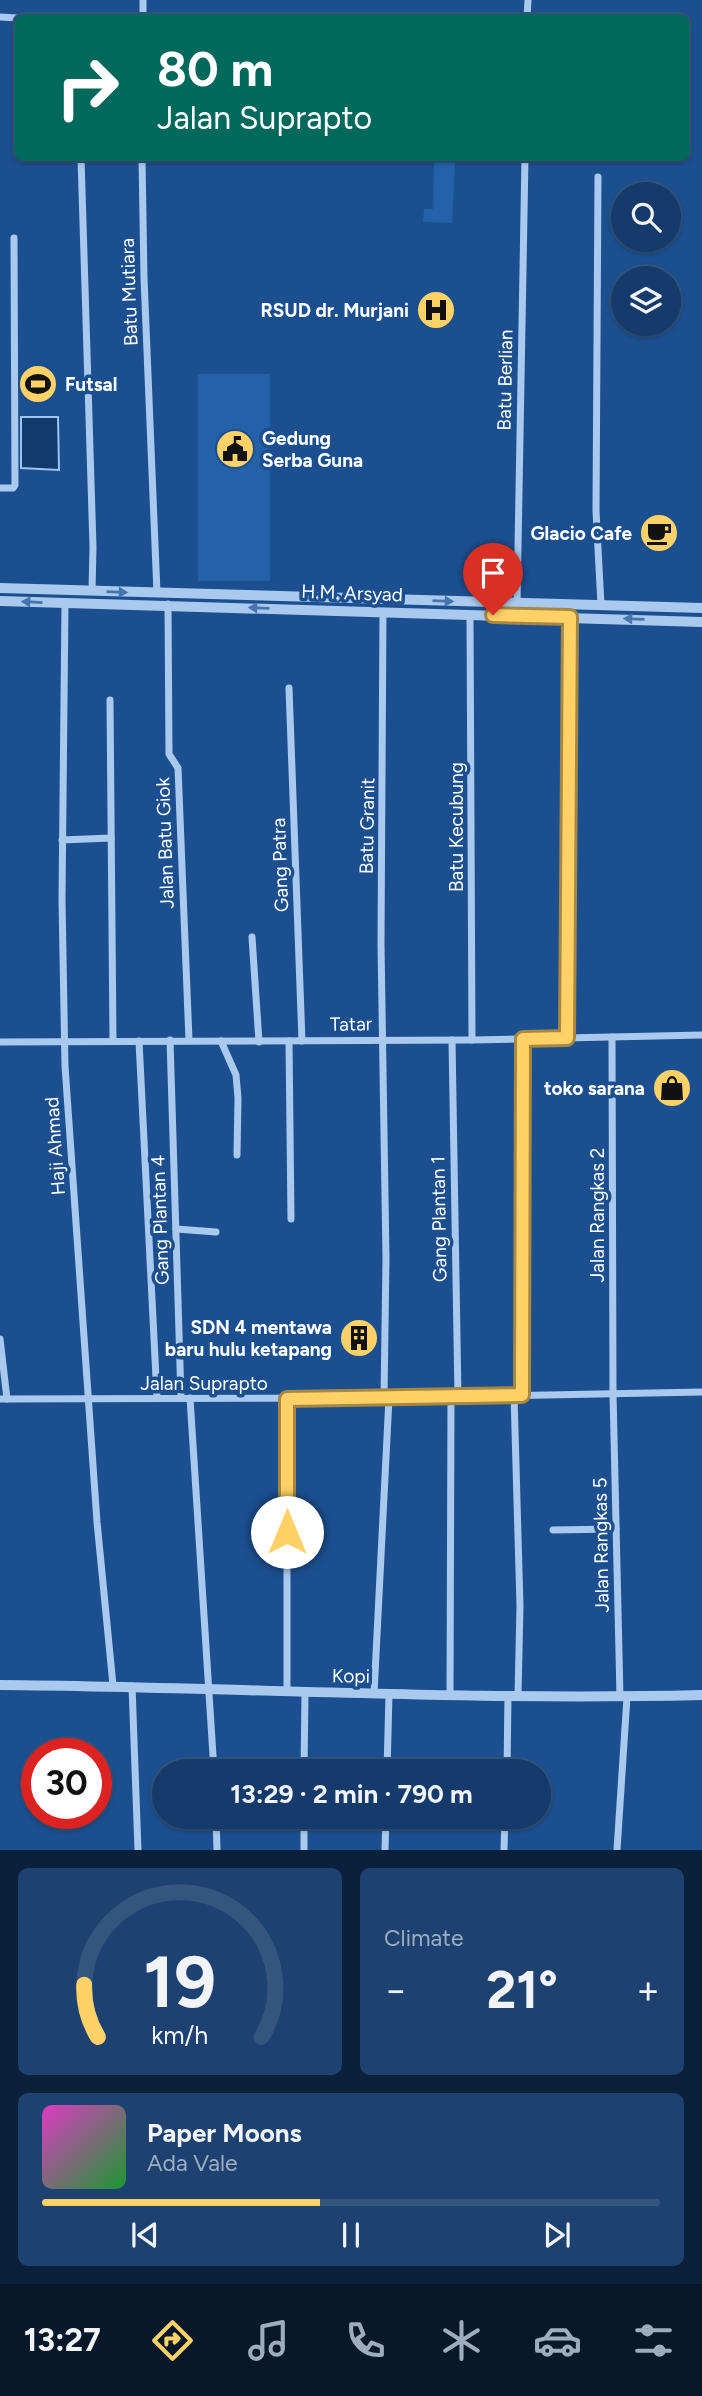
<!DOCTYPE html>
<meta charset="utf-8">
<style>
:root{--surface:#143b6b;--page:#1d4271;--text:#f1f3f6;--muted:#9dadc1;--line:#33557e;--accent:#ffd166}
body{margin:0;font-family:Figtree,sans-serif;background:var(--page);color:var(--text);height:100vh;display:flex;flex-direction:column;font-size:26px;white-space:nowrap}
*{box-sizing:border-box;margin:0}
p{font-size:23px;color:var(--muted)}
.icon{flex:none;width:38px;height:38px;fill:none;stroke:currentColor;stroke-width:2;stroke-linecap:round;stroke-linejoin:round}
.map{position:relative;height:1850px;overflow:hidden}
.side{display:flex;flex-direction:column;gap:18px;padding:18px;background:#0b203b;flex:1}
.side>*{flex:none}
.top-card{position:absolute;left:14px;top:14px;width:676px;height:147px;border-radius:10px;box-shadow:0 2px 5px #0004,0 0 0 2px var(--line);background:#00695c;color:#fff;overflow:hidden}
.buttons{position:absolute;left:611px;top:182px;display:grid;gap:14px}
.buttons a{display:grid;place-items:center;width:70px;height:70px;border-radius:50%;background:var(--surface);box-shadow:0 2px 5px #0004,0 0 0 2px var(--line);font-size:35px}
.speed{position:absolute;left:21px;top:1738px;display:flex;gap:14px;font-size:35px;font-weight:700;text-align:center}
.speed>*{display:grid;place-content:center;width:91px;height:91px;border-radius:50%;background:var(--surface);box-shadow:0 2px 5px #0004,0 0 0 2px var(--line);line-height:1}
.speed .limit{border:10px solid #d22;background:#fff;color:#111}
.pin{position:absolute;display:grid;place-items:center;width:60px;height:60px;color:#fff;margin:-72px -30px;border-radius:50% 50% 50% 0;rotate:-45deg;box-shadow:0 0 7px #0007}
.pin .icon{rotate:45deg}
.me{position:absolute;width:77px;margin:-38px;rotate:0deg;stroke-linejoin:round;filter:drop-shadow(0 0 5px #0008)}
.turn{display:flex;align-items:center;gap:24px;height:147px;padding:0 28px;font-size:32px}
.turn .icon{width:91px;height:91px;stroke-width:2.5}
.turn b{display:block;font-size:49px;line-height:60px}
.big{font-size:52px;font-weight:700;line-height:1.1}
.side .tile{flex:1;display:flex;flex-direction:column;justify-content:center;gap:10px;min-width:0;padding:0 24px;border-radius:10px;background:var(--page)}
.side .dial{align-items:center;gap:0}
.dial svg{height:182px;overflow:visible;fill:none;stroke:var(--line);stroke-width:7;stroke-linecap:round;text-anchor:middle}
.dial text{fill:var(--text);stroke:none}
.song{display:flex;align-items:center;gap:21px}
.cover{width:84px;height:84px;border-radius:10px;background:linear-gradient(135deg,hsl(310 70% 55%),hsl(130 70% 35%))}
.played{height:7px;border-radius:4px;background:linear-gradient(90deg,var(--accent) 45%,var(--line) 45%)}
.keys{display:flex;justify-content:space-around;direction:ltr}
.heat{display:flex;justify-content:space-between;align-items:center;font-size:38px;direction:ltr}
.side .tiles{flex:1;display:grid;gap:18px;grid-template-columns:1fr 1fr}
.tile:last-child{grid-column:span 2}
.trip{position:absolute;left:152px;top:1759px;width:399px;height:70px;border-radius:35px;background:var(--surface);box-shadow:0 2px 5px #0004,0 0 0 2px var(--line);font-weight:700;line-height:70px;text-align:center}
.tab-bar{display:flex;height:112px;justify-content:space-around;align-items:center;background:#08182b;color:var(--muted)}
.tab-bar .icon{width:49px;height:49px}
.tab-bar .on{color:var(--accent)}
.tab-bar b{font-size:32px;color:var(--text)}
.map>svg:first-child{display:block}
</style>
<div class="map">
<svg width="702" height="1850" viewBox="0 0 702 1850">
<rect width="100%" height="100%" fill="#1b4f8f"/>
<g fill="#2461a8">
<polygon points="434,158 452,158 455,162 452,223 423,222 424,209 433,209"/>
<rect x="198" y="374" width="72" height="207"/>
</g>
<polygon fill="#123a6d" stroke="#9cc4f0" stroke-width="2" points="21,417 58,417 59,470 21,468"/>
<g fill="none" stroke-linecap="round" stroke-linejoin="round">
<g stroke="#a9c9ee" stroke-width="7">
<polyline points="0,17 18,18"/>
<polyline points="143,18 143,0"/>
<polyline points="527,18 528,0"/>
<polyline points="81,158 93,547 92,591"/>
<polyline points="142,158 144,278 157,593"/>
<polyline points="598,177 596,511 601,605"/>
<polyline points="0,488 13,488 15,485 14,238"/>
<polyline points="65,603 62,900 65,1066 97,1522 113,1685"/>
<polyline points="517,603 525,158"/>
<polyline points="168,604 169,754 178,768 189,1040"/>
<polyline points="383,612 381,944 386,1258 384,1398"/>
<polyline points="470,614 472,1040"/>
<polyline points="289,688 302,1041"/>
<polyline points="110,700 113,1041"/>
<polyline points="62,840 111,838"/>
<polyline points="252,937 259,1042"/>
<polyline points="612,1037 613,1393 620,1697"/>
<polyline points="567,1038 570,617"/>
<polyline points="170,1040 181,1398"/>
<polyline points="452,1040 458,1397"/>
<polyline points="139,1041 157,1398"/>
<polyline points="221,1041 236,1075 238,1098 237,1155"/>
<polyline points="289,1041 291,1219"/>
<polyline points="0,1042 472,1040 702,1035"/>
<polyline points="176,1229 216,1232"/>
<polyline points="0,1339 7,1399"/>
<polyline points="514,1395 520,1606 518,1696"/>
<polyline points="522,1395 522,1039"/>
<polyline points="190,1398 214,1771"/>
<polyline points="0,1399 389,1398 702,1392"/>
<polyline points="287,1399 287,1692"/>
<polyline points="553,1530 616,1529"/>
<polyline points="132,1686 138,1850"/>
<polyline points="374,1694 389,1398"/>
<polyline points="450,1695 451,1397"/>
<polyline points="304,1771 305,1693"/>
<polyline points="387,1771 389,1695"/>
<polyline points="507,1771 508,1696"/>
<polyline points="216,1816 217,1850"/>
<polyline points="304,1850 304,1816"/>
<polyline points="385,1850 386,1816"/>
<polyline points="504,1850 505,1816"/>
<polyline points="617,1850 627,1697"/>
</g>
<g stroke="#a9c9ee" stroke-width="10">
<polyline points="0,588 702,608"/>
<polyline points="0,601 702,622"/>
<path d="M0 1685C234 1687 468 1701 702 1695"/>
</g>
</g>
<defs><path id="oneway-solid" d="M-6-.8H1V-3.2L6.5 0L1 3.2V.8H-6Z" transform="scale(1.75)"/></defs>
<g fill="#4674ac">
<use href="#oneway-solid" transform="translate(117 592) rotate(2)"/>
<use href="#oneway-solid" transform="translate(443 601) rotate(2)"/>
<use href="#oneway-solid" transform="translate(32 602) rotate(-177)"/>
<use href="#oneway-solid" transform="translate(259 608) rotate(-178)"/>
<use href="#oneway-solid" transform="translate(634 619) rotate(-178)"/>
</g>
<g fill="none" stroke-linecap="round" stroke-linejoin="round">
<defs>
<polyline id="route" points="287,1532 287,1399 522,1395 523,1039 567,1038 570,617 493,615"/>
</defs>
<use href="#route" stroke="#a68842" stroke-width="18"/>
<use href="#route" stroke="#ffd166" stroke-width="12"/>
</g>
<defs>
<symbol id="hospital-disc" viewBox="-11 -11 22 22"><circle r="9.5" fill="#ffd166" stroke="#1b4f8f"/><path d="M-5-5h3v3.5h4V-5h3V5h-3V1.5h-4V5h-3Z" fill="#111"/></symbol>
<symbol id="stadium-disc" viewBox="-11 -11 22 22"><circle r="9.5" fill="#ffd166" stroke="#1b4f8f"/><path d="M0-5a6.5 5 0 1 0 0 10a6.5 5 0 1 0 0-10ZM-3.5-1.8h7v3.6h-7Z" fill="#111"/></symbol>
<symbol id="civic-disc" viewBox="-11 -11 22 22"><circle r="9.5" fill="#ffd166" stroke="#1b4f8f"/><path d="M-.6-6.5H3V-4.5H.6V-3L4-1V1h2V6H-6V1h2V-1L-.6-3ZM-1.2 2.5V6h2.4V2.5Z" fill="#111"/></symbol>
<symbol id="cafe-disc" viewBox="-11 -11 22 22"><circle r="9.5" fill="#ffd166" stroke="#1b4f8f"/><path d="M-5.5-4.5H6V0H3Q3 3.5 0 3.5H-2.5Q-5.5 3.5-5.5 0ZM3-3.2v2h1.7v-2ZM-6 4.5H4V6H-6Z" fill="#111"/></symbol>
<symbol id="shop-disc" viewBox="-11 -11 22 22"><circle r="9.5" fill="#ffd166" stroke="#1b4f8f"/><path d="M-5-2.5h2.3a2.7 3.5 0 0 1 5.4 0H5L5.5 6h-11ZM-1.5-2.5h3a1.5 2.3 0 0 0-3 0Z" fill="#111"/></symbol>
<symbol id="building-disc" viewBox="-11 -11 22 22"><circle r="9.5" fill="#ffd166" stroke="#1b4f8f"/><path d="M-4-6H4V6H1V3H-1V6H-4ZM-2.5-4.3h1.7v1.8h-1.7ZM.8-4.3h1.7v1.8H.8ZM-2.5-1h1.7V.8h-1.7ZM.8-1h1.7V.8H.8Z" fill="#111"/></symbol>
</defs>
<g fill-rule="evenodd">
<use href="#hospital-disc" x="414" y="288" width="44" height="44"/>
<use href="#stadium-disc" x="16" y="362" width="44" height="44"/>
<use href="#civic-disc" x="213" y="427" width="44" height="44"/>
<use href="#cafe-disc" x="637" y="511" width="44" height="44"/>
<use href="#shop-disc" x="650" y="1066" width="44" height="44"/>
<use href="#building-disc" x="337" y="1316" width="44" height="44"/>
</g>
<g text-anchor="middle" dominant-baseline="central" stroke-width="7" stroke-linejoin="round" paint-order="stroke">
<g font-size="19" fill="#fff" stroke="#1b4f8f">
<text transform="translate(129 292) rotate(-92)">Batu Mutiara</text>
<text transform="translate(505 380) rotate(-89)">Batu Berlian</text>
<text transform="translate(352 593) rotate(2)">H.M. Arsyad</text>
<text transform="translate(367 826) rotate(-89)">Batu Granit</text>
<text transform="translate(456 827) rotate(-90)">Batu Kecubung</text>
<text transform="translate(165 843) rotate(-92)">Jalan Batu Giok</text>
<text transform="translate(280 865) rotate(-92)">Gang Patra</text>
<text transform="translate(351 1024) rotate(-1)">Tatar</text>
<text transform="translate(55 1146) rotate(-94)">Haji Ahmad</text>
<text transform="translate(597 1215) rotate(-90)">Jalan Rangkas 2</text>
<text transform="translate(439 1219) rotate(-91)">Gang Plantan 1</text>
<text transform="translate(160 1220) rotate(-92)">Gang Plantan 4</text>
<text x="204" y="1383">Jalan Suprapto</text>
<text transform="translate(601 1545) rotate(-91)">Jalan Rangkas 5</text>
<text transform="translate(351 1676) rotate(1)">Kopi</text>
</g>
<g font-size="19" font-weight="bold" fill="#fff" stroke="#1b4f8f" text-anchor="end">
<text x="409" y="310">RSUD dr. Murjani</text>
<text x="65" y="384" text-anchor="start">Futsal</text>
<text x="262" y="438" text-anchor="start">Gedung<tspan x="262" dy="22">Serba Guna</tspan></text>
<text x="632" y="533">Glacio Cafe</text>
<text x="645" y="1088">toko sarana</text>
<text x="332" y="1327">SDN 4 mentawa<tspan x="332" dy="22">baru hulu ketapang</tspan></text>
</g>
</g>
</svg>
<div class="buttons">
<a><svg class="icon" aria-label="search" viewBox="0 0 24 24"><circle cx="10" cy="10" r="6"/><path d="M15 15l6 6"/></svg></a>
<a><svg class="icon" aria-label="layers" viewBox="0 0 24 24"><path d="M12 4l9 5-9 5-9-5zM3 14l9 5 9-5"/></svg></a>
</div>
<div class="speed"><div class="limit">30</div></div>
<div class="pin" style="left:493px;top:615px;background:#d93025"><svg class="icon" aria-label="arrive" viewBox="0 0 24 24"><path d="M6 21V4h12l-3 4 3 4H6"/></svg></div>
<svg class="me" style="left:287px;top:1532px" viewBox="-20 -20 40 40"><circle r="19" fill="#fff"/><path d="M0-13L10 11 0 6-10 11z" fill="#ffd166"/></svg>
<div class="trip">13:29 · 2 min · 790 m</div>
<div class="top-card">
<div class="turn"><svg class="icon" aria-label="right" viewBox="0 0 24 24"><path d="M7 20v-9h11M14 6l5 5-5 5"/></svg><div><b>80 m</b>Jalan Suprapto</div></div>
</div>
</div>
<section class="side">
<div class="tiles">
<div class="tile dial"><svg viewBox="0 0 100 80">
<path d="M14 69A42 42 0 1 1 86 69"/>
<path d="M14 69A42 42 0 0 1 8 46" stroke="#ffd166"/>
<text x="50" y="56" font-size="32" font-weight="700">19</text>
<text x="50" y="72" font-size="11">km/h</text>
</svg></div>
<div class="tile"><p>Climate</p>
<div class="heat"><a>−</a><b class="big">21°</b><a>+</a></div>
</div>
<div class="tile">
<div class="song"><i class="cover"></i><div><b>Paper Moons</b><p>Ada Vale</p></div></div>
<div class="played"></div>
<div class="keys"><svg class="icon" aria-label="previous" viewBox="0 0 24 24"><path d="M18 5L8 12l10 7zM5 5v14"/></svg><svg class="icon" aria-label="pause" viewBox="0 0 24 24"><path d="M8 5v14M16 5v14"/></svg><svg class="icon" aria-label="next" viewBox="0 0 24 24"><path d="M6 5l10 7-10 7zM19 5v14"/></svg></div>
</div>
</div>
</section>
<nav class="tab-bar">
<b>13:27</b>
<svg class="icon on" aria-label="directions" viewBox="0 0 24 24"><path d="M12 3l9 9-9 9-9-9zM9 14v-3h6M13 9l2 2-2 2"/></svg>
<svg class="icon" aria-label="music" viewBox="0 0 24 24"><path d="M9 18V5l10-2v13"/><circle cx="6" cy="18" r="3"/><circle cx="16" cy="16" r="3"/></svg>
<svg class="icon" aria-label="phone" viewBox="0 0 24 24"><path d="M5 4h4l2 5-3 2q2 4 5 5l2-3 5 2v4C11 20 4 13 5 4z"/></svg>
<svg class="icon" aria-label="climate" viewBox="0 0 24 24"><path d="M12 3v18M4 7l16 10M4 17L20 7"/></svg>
<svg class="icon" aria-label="car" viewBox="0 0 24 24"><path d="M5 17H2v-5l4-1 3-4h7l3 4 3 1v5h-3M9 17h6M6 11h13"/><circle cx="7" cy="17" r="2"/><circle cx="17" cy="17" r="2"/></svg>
<svg class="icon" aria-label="filters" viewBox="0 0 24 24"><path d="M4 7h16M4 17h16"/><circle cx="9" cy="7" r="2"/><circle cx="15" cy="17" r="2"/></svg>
</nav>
